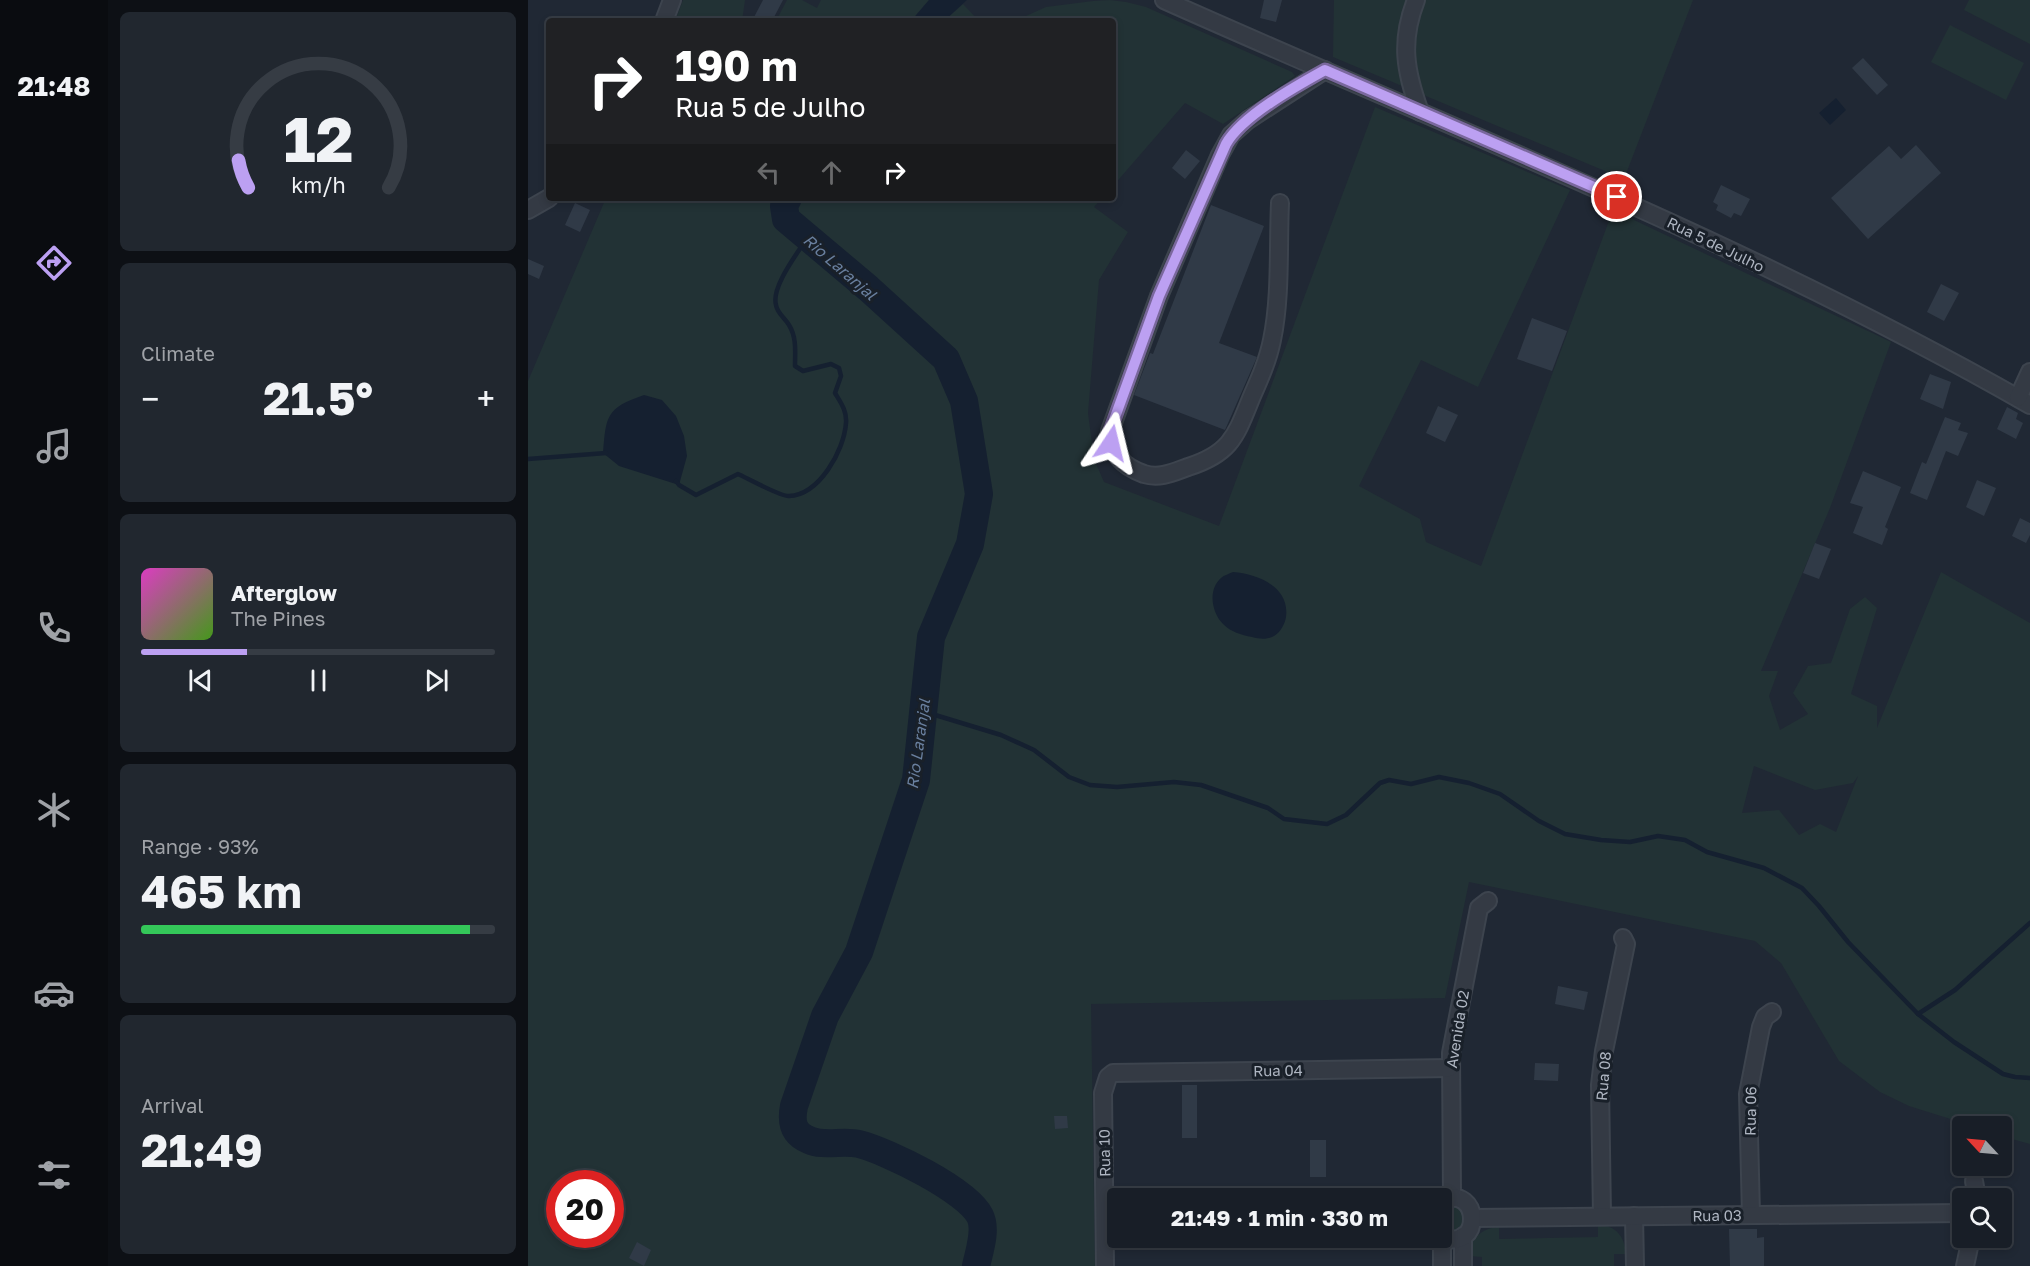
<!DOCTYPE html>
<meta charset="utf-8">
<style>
:root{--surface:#181e27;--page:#21272f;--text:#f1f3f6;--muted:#9fa2a7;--line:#363c44;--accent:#bca0f2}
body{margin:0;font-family:"Golos Text",sans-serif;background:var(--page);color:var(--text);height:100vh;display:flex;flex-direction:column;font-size:22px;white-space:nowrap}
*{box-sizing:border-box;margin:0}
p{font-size:20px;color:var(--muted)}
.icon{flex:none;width:33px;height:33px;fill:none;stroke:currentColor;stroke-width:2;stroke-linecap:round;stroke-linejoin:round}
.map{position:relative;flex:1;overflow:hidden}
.side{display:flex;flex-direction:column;gap:12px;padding:12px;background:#0d1015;width:420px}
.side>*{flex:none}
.hud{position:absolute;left:18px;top:18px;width:570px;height:183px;border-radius:6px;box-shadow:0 3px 9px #0003,0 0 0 2px var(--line);background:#202124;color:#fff;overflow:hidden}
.needle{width:39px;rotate:296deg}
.tools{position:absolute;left:1424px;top:1116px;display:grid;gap:12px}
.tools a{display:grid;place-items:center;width:60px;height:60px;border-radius:6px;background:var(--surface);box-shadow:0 3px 9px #0003,0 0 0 2px var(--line);font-size:30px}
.speed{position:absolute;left:18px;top:1170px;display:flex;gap:12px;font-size:30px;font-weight:700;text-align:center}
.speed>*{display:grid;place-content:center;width:78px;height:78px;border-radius:50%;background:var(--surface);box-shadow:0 3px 9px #0003,0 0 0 2px var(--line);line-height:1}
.speed .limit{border:9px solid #d22;background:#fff;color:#111}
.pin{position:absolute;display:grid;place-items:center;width:51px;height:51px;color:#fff;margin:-26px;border:3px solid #fff;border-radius:50%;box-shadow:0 2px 6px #0007}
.me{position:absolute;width:66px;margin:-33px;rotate:10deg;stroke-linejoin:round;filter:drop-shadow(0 0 4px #0008)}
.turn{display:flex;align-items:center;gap:21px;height:126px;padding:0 30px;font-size:27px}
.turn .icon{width:78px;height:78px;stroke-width:2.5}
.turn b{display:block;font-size:42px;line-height:51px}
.lanes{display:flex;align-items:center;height:57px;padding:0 30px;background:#0003;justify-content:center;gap:30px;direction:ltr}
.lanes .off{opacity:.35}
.big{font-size:45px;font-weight:700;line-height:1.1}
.side .card{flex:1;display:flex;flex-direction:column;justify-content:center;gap:9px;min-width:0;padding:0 21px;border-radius:9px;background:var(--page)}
.side .dial{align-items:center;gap:0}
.dial svg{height:156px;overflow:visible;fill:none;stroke:var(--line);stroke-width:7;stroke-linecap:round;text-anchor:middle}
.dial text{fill:var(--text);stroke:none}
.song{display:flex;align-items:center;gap:18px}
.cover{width:72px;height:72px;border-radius:9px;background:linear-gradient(135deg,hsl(310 70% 55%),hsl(100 70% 35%))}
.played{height:6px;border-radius:3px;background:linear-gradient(90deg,var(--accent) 30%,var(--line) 30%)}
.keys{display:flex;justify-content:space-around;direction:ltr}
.heat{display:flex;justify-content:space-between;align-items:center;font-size:33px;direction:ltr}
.charge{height:9px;border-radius:4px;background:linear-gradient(90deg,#34c759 93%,var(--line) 0)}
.trip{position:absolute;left:579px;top:1188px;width:345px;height:60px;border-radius:6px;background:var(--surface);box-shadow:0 3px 9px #0003,0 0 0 2px var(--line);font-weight:700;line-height:60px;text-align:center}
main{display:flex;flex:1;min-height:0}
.dock{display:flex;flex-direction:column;width:108px;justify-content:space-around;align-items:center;background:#0a0c10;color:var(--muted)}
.dock .icon{width:42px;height:42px}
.dock .on{color:var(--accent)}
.dock b{font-size:27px;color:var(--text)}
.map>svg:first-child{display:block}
</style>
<main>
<nav class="dock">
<b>21:48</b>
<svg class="icon on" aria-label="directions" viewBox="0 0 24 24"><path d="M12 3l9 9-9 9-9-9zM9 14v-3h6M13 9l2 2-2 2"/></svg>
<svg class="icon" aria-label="music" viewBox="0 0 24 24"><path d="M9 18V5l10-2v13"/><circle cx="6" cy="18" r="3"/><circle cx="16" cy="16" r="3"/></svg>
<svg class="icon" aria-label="phone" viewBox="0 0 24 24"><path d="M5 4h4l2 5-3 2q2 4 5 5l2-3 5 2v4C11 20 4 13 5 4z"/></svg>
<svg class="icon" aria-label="climate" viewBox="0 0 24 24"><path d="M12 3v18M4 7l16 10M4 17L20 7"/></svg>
<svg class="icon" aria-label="car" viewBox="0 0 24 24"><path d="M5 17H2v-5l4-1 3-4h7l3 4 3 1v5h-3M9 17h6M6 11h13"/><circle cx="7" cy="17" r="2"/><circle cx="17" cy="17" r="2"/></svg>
<svg class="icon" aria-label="filters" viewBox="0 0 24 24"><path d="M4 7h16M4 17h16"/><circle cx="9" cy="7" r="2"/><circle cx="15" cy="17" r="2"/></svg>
</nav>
<section class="side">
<div class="card dial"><svg viewBox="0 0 100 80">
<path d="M14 69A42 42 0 1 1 86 69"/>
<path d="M14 69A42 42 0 0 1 9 55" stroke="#bca0f2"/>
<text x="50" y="56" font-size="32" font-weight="700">12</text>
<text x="50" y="72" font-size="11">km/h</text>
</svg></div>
<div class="card"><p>Climate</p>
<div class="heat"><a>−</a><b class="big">21.5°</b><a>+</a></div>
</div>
<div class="card">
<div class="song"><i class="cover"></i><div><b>Afterglow</b><p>The Pines</p></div></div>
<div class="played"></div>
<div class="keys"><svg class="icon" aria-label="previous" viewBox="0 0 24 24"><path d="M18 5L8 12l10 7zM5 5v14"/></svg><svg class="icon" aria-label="pause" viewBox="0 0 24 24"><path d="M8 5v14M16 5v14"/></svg><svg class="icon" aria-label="next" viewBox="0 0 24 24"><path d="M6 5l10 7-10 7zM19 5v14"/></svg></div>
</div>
<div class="card"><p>Range · 93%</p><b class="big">465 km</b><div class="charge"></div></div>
<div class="card"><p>Arrival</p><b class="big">21:49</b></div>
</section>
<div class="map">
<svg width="1502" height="1266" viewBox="0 0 1502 1266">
<rect width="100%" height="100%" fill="#202834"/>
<g fill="#223235" fill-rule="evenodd">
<polygon points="155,0 217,0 214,21 147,21"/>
<polygon points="259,0 274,0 289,8 293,0 401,0 383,21 248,21"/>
<polygon points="582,0 598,2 618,7 764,72 767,76 695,124 657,103 585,186 585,21 487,21 518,7 565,1"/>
<polygon points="806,0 1165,0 1096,179 805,57"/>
<polygon points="1441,0 1502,0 1502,44 1436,10"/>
<polygon points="435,4 449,19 454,21 416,21"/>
<polygon points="1422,25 1496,63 1478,100 1403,62"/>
<path d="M847 107 1042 190 950 387 893 360 831 486 892 519 898 542 953 566 1085 210 1363 342 1302 508 1233 671H1250L1241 696 1252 730 1280 714 1265 693 1280 666 1303 663 1322 609 1337 597 1349 608 1323 694 1349 706V728L1413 572 1502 623V1144L1473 1136V1126H1445L1381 1106 1352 1092 1311 1061 1253 963 1227 941 941 882 917 998 563 1004 567 1266H0V381L78 198H250L247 204 279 237 265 216 269 198H574L566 207 600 232 571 280 560 413 566 459 576 482 691 526ZM1226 766 1287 790 1325 783 1330 776 1308 832 1292 824 1271 835 1251 810 1214 813ZM32 1184H82V1234H32Z"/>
<circle cx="924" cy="1219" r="12"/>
<path d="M1070 1225C1088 1225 1097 1237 1098 1254H1086V1266H954V1257L942 1256C942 1239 953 1228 971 1227V1239L1070 1237Z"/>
</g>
<g fill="#152030">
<polygon points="401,0 439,0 416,21 383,21"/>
<polygon points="1308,98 1318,110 1302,125 1291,113"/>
<path d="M250 198H269L265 216 279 238C259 234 236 223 250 198Z"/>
<path d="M116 395 134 400 148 416 156 436 159 456 151 485 91 466 75 453C78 416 78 408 116 395Z"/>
<path d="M705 572C730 574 762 587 758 617 757 624 752 633 746 636 739 640 731 639 724 637 713 635 703 632 695 624 683 612 680 589 693 578 696 575 701 574 705 572Z"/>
</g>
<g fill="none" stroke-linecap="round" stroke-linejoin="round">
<g stroke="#152030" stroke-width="4.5">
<polyline points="0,459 78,453"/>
<path d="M148 481 151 485 168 495 210 474C219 478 253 497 261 496 291 495 316 451 318 423 319 411 313 403 307 393L313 376 311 368 303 364 275 371 267 366C267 352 269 338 261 325 257 318 249 313 248 305 243 287 269 254 279 238"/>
<polyline points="394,711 473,735 506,750 541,777 562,785 589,787 646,782 673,785 740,808 756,819 799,824 818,815 852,783 861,780 883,784 911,777 941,783 972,794 1011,821 1037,834 1073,840 1102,842 1130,836 1157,840 1179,852 1236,868 1274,888 1291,906 1320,942 1390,1014 1426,1042 1475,1074 1487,1077 1502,1078"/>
<polyline points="1390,1014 1427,990 1502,923"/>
</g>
<path stroke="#152030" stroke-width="28" d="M260 198 256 206 258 219 340 288 418 359 436 401 451 494 442 544 403 637 388 780 331 952 297 1016 266 1106C263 1121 264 1133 281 1140 296 1147 315 1140 331 1144 359 1151 439 1190 452 1216 459 1230 451 1252 448 1266"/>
</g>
<g fill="#303a47">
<polygon points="235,0 255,0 244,21 224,21"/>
<polygon points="736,0 754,0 748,22 732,18"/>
<polygon points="1335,58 1360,85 1349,95 1324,68"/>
<polygon points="1388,145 1413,173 1340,239 1303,198 1361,146 1373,159"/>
<polygon points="658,150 672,161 657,179 644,168"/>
<polygon points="1193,185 1222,199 1213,216 1206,213 1203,218 1188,210 1190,205 1185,202"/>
<polygon points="47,203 62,210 52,232 37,225"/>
<polygon points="683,205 736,226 691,343 729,357 697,430 606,395 622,353 625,354"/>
<polygon points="0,259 16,266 11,279 0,274"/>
<polygon points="1413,284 1431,293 1416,321 1399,312"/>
<polygon points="1004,318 1039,331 1024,371 989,359"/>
<polygon points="1402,374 1423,382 1415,409 1392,399"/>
<polygon points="910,406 930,415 917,442 898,433"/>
<polygon points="1479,407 1490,413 1488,419 1495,423 1488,439 1469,429"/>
<polygon points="1417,417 1433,423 1430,430 1440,433 1430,456 1418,451 1399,500 1382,493 1394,462 1398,464"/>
<polygon points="1335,471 1373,487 1357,527 1360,529 1354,545 1325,533 1335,507 1322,503"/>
<polygon points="1449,480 1468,488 1456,516 1438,507"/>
<polygon points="1492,518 1502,523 1502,535 1498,543 1484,536"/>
<polygon points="1287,543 1303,549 1291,579 1275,573"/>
<polygon points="1030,986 1060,992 1056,1010 1027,1004"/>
<polygon points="1007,1063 1031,1064 1030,1081 1006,1080"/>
<rect x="654" y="1085" width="15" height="53"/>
<polygon points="526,1116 539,1116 540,1128 527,1129"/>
<rect x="782" y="1140" width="16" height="37"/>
<polygon points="1201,1229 1229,1229 1229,1238 1236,1237 1236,1266 1202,1266"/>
<polygon points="109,1242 123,1250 116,1266 101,1258"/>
</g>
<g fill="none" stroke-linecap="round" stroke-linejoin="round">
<defs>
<g id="minor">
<path d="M636 0C927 130 1225 246 1502 405"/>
<path d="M888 0C872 41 877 71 892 112"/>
<polyline points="136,21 144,0"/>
<path d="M752 203C750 247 753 297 744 340 740 360 732 378 724 396 708 435 704 453 660 467 646 472 632 479 616 474 594 466 584 455 582 431L631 296 692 155 703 135 720 120 797 70"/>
<polyline points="0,210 21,198"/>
<polyline points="1490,398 1502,372"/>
<polyline points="1446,1181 1449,1198"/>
<polyline points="924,1198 923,1053 951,908 960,901"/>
<polyline points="1223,1215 1220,1094 1233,1027 1237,1017 1244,1012"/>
<polyline points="1074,1216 1072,1085 1076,1051 1098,944 1095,938"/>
<polyline points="1106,1216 1107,1266"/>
<polyline points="945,1218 1434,1213"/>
<polyline points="935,1236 935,1266"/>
<path d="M914 1237C955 1253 953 1184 914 1200"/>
<polyline points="914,1237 914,1266"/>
<polyline points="577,1266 575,1093 580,1077 585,1073 922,1068"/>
<polyline points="1437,1266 1443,1238"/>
</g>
</defs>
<use href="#minor" stroke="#3d444e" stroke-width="20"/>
<use href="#minor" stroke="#343a44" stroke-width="16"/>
</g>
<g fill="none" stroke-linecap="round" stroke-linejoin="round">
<defs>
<path id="route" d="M583 443 582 431 631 296 698 144C714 116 768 86 797 70L1089 197"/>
</defs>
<use href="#route" stroke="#7a689d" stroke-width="15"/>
<use href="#route" stroke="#bca0f2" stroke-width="10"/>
</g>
<g text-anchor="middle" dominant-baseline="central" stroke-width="6" stroke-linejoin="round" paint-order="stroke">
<g font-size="15" fill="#aeb5c1" stroke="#192029">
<text transform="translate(1188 244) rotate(26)">Rua 5 de Julho</text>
<text transform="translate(929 1029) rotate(-81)">Avenida 02</text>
<text transform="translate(750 1070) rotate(-1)">Rua 04</text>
<text transform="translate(1075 1076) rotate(-85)">Rua 08</text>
<text transform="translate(1222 1111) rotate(-89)">Rua 06</text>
<text transform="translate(576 1153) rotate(-91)">Rua 10</text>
<text transform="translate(1189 1215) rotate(-1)">Rua 03</text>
</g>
<g font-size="16" font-style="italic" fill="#697f9e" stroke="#192029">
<text transform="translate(312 267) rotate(41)">Rio Laranjal</text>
<text transform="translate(390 744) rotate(-82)">Rio Laranjal</text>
</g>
</g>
</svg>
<div class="tools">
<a><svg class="needle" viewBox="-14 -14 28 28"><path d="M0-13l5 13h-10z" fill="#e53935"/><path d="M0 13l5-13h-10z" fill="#9fa2a7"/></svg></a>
<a><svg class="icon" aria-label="search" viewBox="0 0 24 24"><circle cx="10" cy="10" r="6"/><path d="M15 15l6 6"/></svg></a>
</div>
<div class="speed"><div class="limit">20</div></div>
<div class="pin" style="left:1089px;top:197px;background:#d93025"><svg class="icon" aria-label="arrive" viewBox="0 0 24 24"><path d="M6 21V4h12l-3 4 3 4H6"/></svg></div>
<svg class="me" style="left:583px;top:443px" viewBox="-20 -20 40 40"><path d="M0-17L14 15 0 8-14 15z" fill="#bca0f2" stroke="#fff" stroke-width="4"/></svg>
<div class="trip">21:49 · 1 min · 330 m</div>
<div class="hud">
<div class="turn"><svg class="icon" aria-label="right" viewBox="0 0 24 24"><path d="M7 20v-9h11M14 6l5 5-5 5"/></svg><div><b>190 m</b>Rua 5 de Julho</div></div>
<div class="lanes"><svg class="icon off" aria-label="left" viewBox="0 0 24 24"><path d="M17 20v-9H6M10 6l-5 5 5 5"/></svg><svg class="icon off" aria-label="ahead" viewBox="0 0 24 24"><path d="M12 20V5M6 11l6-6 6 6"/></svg><svg class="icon" aria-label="right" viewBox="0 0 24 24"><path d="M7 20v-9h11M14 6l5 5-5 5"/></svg></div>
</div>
</div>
</main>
